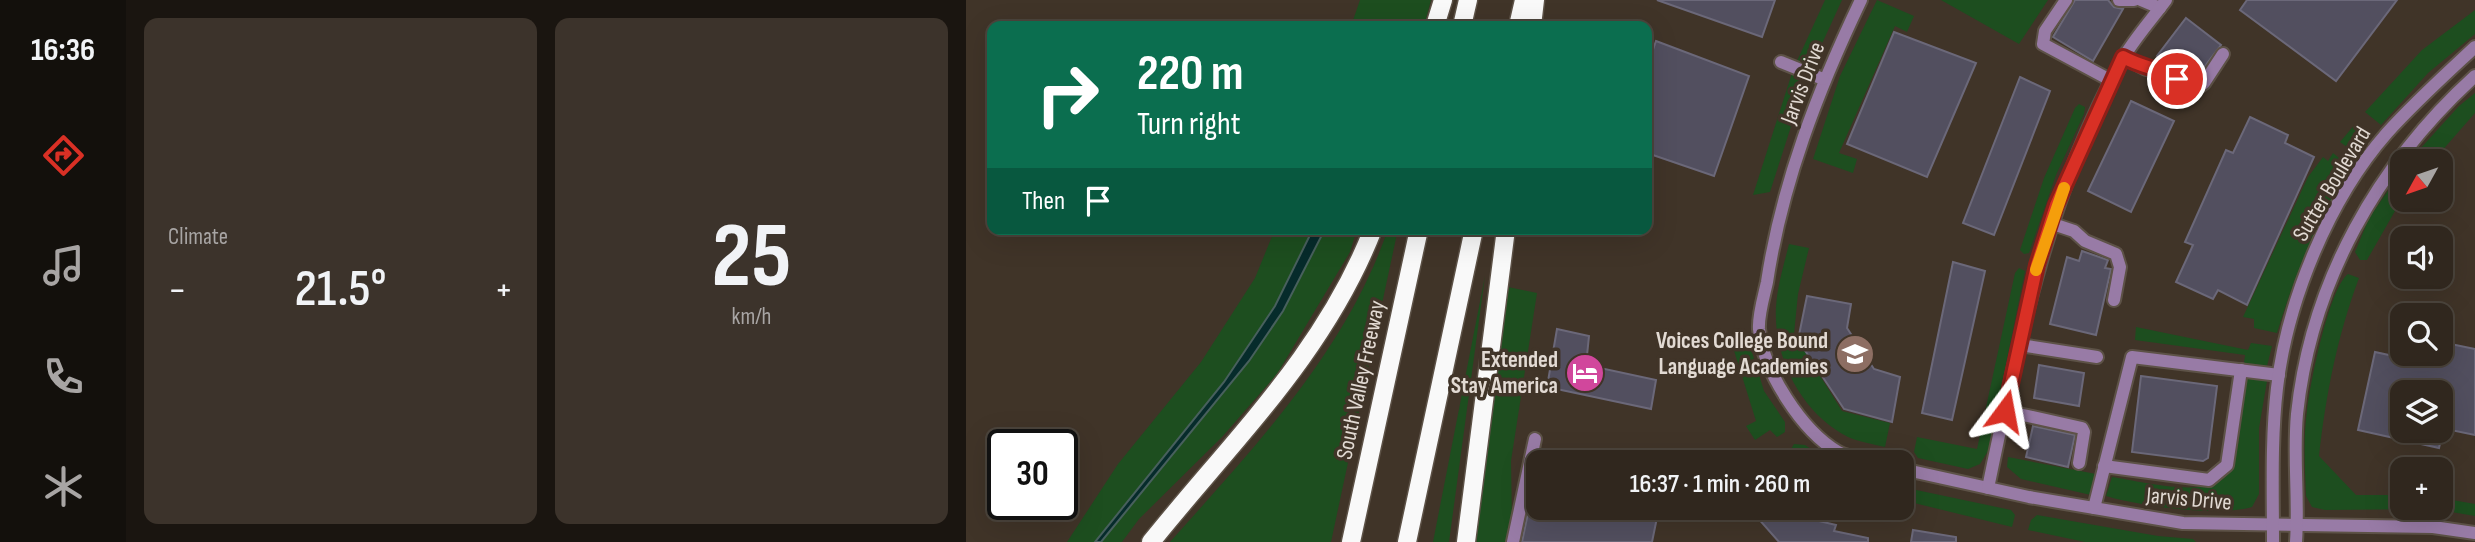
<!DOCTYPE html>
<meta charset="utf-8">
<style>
:root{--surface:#30271e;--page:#3c332b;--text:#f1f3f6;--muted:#a8a5a4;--line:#4b443c;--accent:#d93025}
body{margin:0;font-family:"Sofia Sans Condensed",sans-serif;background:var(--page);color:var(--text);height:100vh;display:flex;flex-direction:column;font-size:26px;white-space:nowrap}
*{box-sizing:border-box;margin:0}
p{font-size:23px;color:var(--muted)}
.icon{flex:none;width:38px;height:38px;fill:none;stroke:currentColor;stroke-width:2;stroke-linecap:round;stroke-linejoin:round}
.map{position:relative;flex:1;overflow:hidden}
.drawer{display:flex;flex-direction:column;gap:18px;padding:18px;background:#1a1510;width:840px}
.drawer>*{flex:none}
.top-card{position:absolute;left:21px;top:21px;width:665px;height:214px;border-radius:14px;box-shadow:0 7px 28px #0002,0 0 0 2px var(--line);background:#0b6e4f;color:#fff;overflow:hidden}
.needle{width:46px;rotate:230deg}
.fabs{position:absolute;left:1424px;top:149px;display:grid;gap:14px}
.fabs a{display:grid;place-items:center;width:63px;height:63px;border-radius:14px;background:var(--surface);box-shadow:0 7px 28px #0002,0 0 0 2px var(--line);font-size:35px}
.speed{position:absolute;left:21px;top:429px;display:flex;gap:14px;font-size:35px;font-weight:700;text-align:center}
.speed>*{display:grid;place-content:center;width:91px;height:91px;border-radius:50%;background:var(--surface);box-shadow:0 7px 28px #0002,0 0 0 2px var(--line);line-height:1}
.speed .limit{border:4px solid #111;border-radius:10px;background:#fff;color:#111}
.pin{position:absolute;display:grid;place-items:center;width:60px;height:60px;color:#fff;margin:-30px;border:4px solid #fff;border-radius:50%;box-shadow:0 2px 7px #0007}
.me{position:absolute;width:77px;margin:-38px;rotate:13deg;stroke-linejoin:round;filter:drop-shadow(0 0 5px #0008)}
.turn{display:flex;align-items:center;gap:24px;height:147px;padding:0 35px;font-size:32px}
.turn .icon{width:91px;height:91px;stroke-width:2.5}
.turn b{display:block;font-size:49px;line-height:60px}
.then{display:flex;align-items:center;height:66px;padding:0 35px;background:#0003;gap:14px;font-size:26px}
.big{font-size:52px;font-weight:600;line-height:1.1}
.drawer .widget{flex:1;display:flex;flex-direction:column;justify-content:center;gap:10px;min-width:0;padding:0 24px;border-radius:14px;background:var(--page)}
.drawer .dial{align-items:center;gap:0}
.dial b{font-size:91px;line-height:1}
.heat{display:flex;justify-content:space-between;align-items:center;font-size:38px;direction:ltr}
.drawer .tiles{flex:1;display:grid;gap:18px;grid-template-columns:repeat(2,1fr)}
.trip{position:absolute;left:560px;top:450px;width:388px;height:70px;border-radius:14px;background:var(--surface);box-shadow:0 7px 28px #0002,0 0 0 2px var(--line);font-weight:600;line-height:70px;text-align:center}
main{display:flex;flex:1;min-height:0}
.dock{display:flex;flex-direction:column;width:126px;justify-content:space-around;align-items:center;background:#13100c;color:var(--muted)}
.dock .icon{width:49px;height:49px}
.dock .active{color:var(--accent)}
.dock b{font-size:32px;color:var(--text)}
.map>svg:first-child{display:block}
</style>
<main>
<nav class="dock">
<b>16:36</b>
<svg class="icon active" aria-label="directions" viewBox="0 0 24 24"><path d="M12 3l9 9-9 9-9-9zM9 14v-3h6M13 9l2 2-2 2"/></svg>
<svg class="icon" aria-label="music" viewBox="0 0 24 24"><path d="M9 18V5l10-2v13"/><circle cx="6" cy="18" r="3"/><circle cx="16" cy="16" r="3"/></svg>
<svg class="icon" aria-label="phone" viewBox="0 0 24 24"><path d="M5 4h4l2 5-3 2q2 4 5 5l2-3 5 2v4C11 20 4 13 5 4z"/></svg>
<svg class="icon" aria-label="climate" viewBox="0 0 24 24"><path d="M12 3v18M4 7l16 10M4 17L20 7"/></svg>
</nav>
<section class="drawer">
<div class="tiles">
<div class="widget"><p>Climate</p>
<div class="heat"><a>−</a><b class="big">21.5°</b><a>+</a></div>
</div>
<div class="widget dial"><b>25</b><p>km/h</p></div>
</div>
</section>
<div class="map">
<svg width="1509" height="542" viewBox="0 0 1509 542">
<rect width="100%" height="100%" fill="#403428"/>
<g fill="#1d4e1f">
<polygon points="394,0 465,0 458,26 385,26"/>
<polygon points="859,0 876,0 849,59 840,63 831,61"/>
<polygon points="911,0 948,16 941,32 929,26 873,153 891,159 887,173 847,159 874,76"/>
<polygon points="975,0 1082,0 1053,44"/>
<polygon points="1509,10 1509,34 1462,73 1415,125 1399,112 1456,50"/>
<polygon points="826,73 836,78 838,86 804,192 787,195"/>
<polygon points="1509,93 1509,113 1467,161 1443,161 1493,106"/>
<polygon points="1113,104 1119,107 1118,114 1090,175 1063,253 1058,254 1054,250 1078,178 1109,108"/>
<polygon points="1390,123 1405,137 1392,155 1374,142"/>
<path d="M1367 153 1385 168C1350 223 1330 271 1311 333L1288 328V319L1277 317 1342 177 1357 157 1362 161Z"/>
<polygon points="1437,169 1437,197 1401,260 1394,260 1389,252 1403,218"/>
<polygon points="309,229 391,229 384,252 311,374 256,437 173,519 156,542 101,542 152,464 235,362 289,278"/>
<path d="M422 229H432L365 542H204C288 448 381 350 422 229Z"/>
<path d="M823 244 843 248 832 294 828 334 876 411 924 423 919 447C907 444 893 442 882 437 836 414 807 358 810 307 811 287 818 264 823 244Z"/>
<polygon points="1053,268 1059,271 1022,451 1014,464 1002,469 952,458 948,452 951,437 1011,449 1049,273"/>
<path d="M1382 274 1393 278C1371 337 1360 394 1353 456L1390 495H1437V508H1475V498L1509 504V516L1468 509 1359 510 1346 507 1340 496C1339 469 1337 438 1341 411 1344 384 1363 288 1382 274Z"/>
<polygon points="519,276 483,542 467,542"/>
<polygon points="542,287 571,293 545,461 546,525 543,542 506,542"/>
<polygon points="1170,327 1282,350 1285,343 1306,346 1301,366 1278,363 1279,355 1169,340"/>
<polygon points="782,339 798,391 819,422 819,432 811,437 804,430 789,440 780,426 790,421 765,341"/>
<path d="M1284 377 1301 381 1293 428V494L1286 507C1253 517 1173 506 1140 496L1146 477C1175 481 1242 500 1262 474 1275 457 1276 405 1278 383Z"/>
<polygon points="828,444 839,445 864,462 825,462 822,454"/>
<polygon points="1042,457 1130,474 1125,495 1055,479 1041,467"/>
<polygon points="936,487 1045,510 1049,515 1046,527 936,500"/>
<polygon points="1071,515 1192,536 1227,539 1230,542 1119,542 1062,530 1065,520"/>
</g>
<polygon fill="#062b2b" stroke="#48605d" stroke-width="2" points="347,229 359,229 317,311 283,361 135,542 129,542 258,382 309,306"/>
<g fill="#524f5f" stroke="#6b6879" stroke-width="2">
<polygon points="691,0 809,0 796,37"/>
<polygon points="1109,0 1142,0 1148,7 1157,9 1127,61 1087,37"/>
<polygon points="1281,0 1431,0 1370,81 1274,10"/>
<polygon points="1220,18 1255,45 1229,79 1191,56"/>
<polygon points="928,32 1010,63 961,177 881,144"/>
<polygon points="690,41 783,76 748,176 681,153 681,67"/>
<polygon points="1054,77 1084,91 1028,235 997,223"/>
<polygon points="1165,101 1208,121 1165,212 1122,191"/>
<polygon points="1284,117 1322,135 1319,143 1348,157 1281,305 1252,290 1247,299 1210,282 1227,245 1219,242 1260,150 1267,153"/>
<polygon points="1116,251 1142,260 1139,268 1145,269 1130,335 1084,324 1101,257 1113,261"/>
<polygon points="987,262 1019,271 986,420 956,413"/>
<polygon points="841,296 885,304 881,328 908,369 934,377 926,422 878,409 832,340"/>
<polygon points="591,329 623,336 620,365 690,380 685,409 581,387"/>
<polygon points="1475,342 1509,349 1509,435 1475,428 1475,392 1437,392 1437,430 1477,430 1473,448 1392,430 1409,352 1455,362 1457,354 1475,354"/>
<polygon points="1073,365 1118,373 1113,406 1068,398"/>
<polygon points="1175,376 1251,386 1242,458 1237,461 1166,452"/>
<polygon points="1067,426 1109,435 1102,467 1060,457"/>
<polygon points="571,470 572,508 693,508 686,542 556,542"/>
<polygon points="783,508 838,508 836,517 870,525 868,531 902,538 902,542 813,542"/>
<polygon points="947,530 990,537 990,542 945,542"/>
</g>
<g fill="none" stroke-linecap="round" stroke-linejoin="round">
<defs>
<g id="minor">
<path d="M895 0C852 90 816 183 801 282 798 296 792 315 793 329 797 371 836 431 872 452 882 458 897 459 908 462"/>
<polyline points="1100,0 1079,31 1077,44 1146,81"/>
<polyline points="1153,0 1168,0"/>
<polyline points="1175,0 1194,8"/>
<polyline points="1157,57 1180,69 1198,71 1230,89 1238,83 1257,54"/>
<polyline points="815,62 857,79"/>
<polyline points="1084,223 1108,231 1119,241 1150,254 1154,267 1148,300"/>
<polyline points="1054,345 1131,357"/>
<polyline points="1039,411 1116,428 1118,432 1113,463"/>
<polyline points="1138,466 1243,480 1261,465 1275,370"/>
<polyline points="936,469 1063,497 1217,523 1467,527 1509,533"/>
<path d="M1022 488C1053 339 1082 194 1156 60 1168 39 1186 19 1200 0"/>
<polyline points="1128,508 1166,357 1313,375"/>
<polyline points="547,542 569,439"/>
<path d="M1307 542C1307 491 1305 439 1311 388 1321 301 1363 199 1421 133 1449 102 1479 75 1509 47"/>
<path d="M1330 542C1333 499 1327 456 1331 414 1345 282 1412 164 1509 76"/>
</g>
<g id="highway">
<polyline points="469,26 477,0"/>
<polyline points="496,26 502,0"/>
<polyline points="552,26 558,0"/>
<polyline points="566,26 569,0"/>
<path d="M185 542C266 441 359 353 407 229"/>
<polyline points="385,542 453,229"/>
<polyline points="441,542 508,229"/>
<polyline points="500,542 540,229"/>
</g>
</defs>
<use href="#minor" stroke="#5d5247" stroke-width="16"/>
<use href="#highway" stroke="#5d5247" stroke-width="21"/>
<use href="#minor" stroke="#987ba6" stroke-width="12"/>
<use href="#highway" stroke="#f9f9f9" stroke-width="18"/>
</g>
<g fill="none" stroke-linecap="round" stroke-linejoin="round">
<defs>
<path id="route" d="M1039 411 1071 265 1090 205 1157 57C1177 68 1193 68 1211 79"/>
</defs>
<use href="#route" stroke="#8d1f18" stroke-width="18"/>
<use href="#route" stroke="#d93025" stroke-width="12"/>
<polyline stroke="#f59e0b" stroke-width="12" points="1070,270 1098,188"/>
</g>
<defs>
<symbol id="school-disc" viewBox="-11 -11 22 22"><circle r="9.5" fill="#8d6e63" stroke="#403428"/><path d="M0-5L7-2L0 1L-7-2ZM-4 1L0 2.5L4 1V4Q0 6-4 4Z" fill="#fff"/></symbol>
<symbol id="hotel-disc" viewBox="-11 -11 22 22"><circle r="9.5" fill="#d1479c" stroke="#403428"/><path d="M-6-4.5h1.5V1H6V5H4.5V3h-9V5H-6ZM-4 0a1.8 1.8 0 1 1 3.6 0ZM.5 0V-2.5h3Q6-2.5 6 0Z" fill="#fff"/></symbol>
</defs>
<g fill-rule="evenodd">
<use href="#school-disc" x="867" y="332" width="44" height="44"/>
<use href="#hotel-disc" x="597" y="351" width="44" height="44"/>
</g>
<g text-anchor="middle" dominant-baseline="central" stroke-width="7" stroke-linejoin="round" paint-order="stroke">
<g font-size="23" fill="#e2dad3" stroke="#403428">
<text transform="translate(837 83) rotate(-69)">Jarvis Drive</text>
<text transform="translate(1366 184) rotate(-59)">Sutter Boulevard</text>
<text transform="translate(395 380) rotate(-78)">South Valley Freeway</text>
<text transform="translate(1223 499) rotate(5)">Jarvis Drive</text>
</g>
<g font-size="23" font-weight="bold" fill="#e2dad3" stroke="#403428" text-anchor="end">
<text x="862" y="341">Voices College Bound<tspan x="862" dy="26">Language Academies</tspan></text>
<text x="592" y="360">Extended<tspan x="592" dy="26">Stay America</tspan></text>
</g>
</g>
</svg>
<div class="fabs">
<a><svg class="needle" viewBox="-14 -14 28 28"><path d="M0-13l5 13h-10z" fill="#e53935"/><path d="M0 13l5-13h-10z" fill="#a8a5a4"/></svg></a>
<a><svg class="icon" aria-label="sound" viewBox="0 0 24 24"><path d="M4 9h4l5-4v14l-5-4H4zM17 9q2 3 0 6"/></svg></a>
<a><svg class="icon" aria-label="search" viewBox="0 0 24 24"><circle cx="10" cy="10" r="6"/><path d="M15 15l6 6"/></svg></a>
<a><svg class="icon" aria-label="layers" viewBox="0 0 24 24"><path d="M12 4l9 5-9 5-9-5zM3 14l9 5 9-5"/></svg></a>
<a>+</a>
</div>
<div class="speed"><div class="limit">30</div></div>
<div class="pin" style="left:1211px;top:79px;background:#d93025"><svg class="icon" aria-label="arrive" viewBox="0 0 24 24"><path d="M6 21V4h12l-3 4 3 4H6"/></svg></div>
<svg class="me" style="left:1039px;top:411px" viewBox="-20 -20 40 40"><path d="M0-17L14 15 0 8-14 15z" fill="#d93025" stroke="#fff" stroke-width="4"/></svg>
<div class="trip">16:37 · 1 min · 260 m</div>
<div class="top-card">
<div class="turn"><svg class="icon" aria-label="right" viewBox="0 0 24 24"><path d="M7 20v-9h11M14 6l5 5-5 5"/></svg><div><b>220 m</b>Turn right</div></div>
<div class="then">Then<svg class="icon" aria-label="arrive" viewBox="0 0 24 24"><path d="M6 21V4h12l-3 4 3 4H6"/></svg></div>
</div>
</div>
</main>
